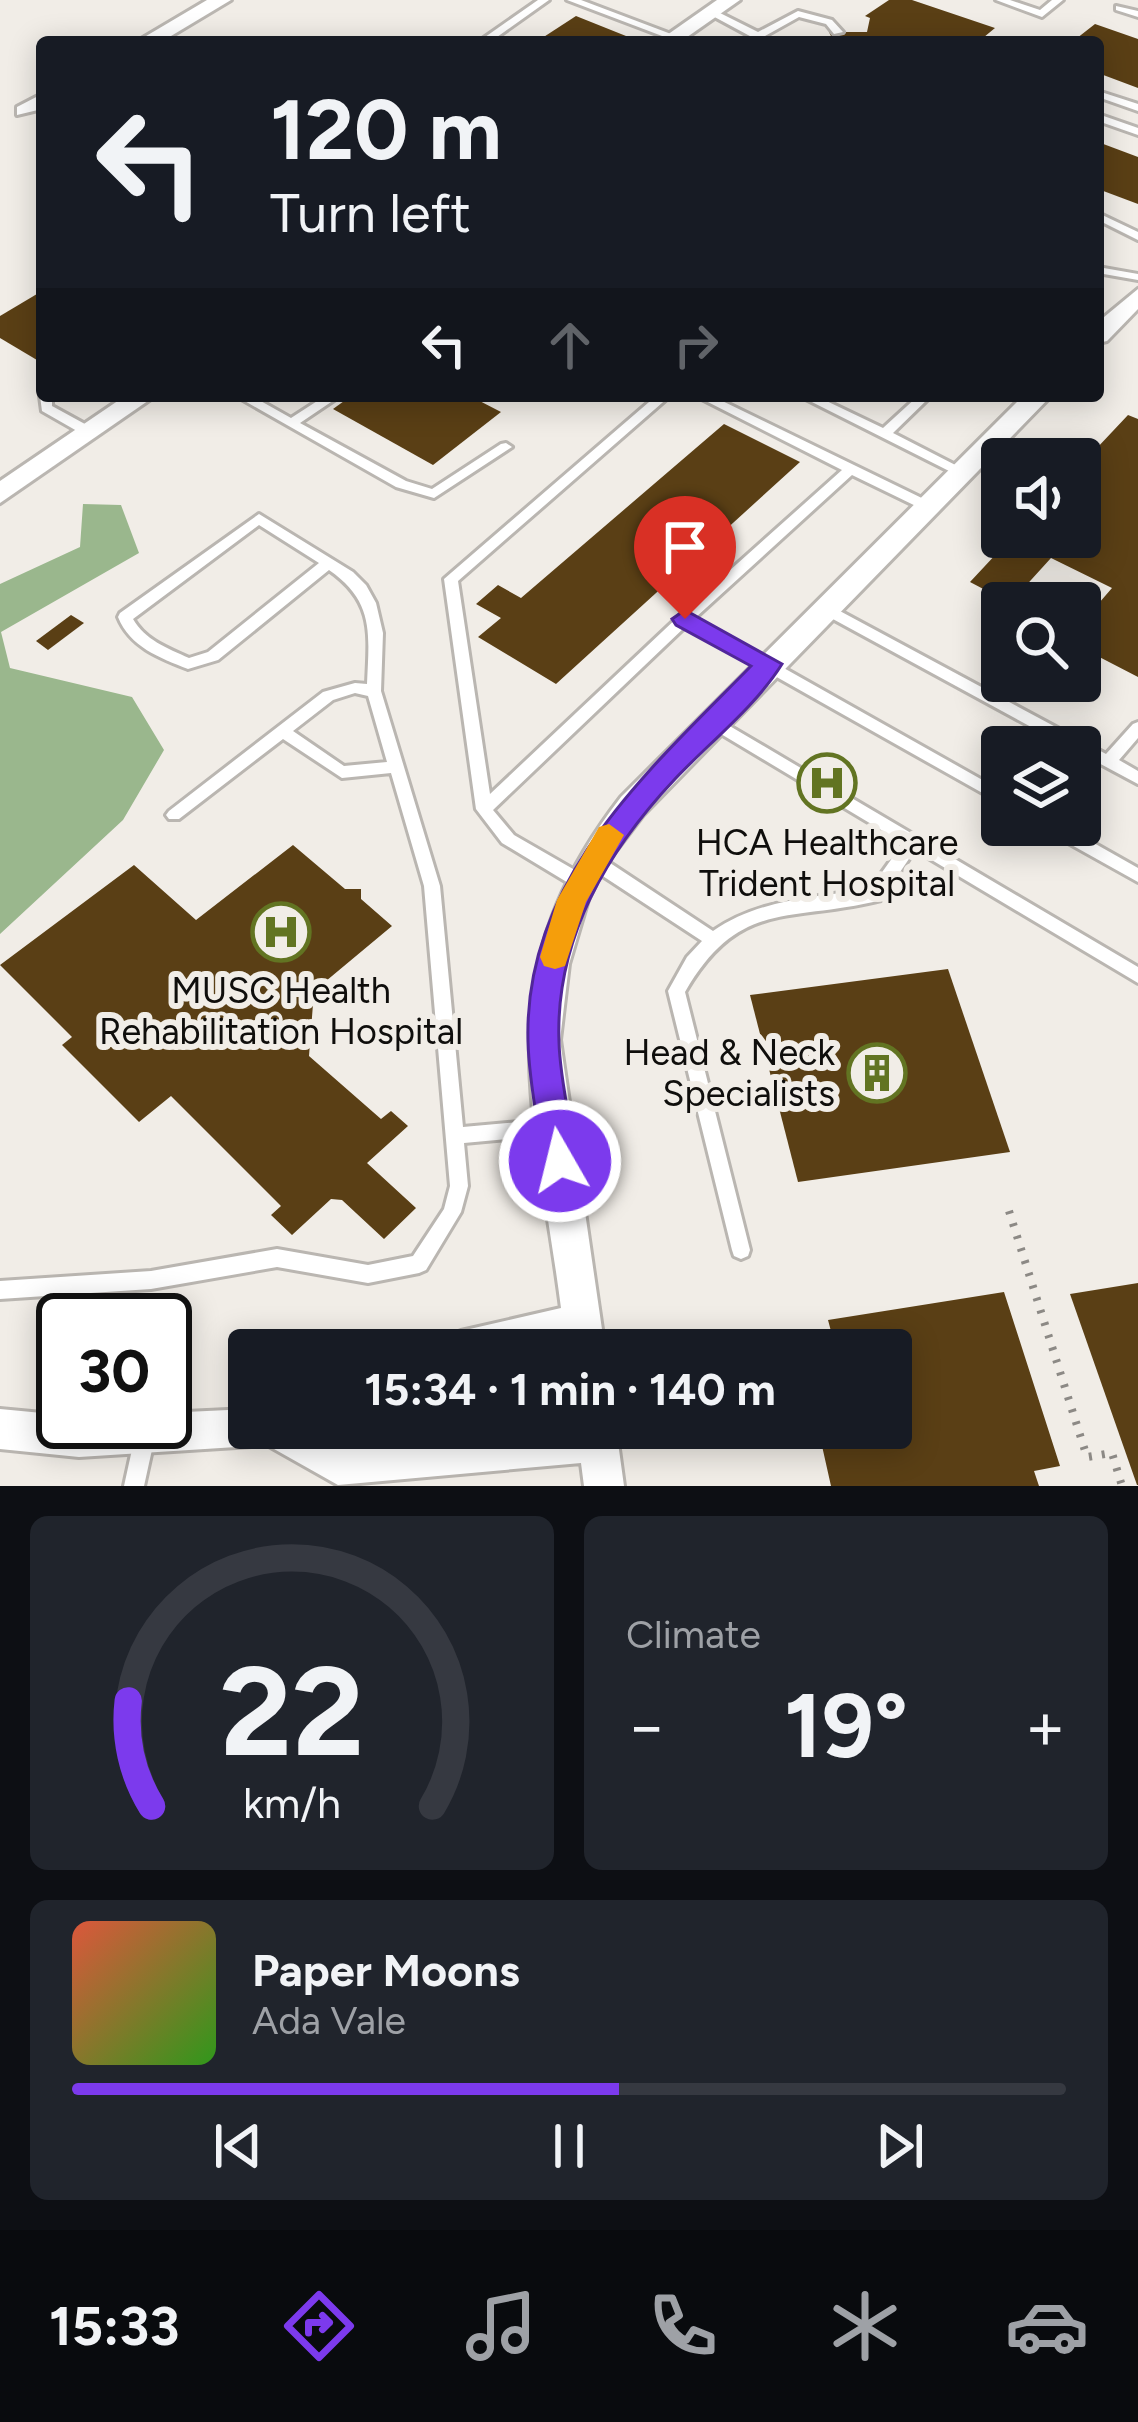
<!DOCTYPE html>
<meta charset="utf-8">
<style>
:root{--surface:#171b24;--page:#20242c;--text:#f1f3f6;--muted:#9ea1a6;--line:#363941;--accent:#7c3aed}
body{margin:0;font-family:Figtree,sans-serif;background:var(--page);color:var(--text);height:100vh;display:flex;flex-direction:column;font-size:45px;white-space:nowrap}
*{box-sizing:border-box;margin:0}
p{font-size:39px;color:var(--muted)}
.icon{flex:none;width:66px;height:66px;fill:none;stroke:currentColor;stroke-width:2;stroke-linecap:round;stroke-linejoin:round}
.map{position:relative;height:1486px;overflow:hidden}
.details{display:flex;flex-direction:column;gap:30px;padding:30px;background:#0d0f14;flex:1}
.details>*{flex:none}
.banner{position:absolute;left:36px;top:36px;width:1068px;height:366px;border-radius:12px;box-shadow:0 6px 30px #0003;background:#171b24;color:var(--text);overflow:hidden}
.tools{position:absolute;left:981px;top:438px;display:grid;gap:24px}
.tools a{display:grid;place-items:center;width:120px;height:120px;border-radius:12px;background:var(--surface);box-shadow:0 6px 30px #0003;font-size:60px}
.speed{position:absolute;left:36px;top:1293px;display:flex;gap:24px;font-size:60px;font-weight:700;text-align:center}
.speed>*{display:grid;place-content:center;width:156px;height:156px;border-radius:50%;background:var(--surface);box-shadow:0 6px 30px #0003;line-height:1}
.speed .limit{border:6px solid #111;border-radius:18px;background:#fff;color:#111}
.pin{position:absolute;display:grid;place-items:center;width:102px;height:102px;color:#fff;margin:-123px -51px;border-radius:50% 50% 50% 0;rotate:-45deg;box-shadow:0 0 12px #0007}
.pin .icon{rotate:45deg}
.me{position:absolute;width:132px;margin:-66px;rotate:352deg;stroke-linejoin:round;filter:drop-shadow(0 0 9px #0008)}
.turn{display:flex;align-items:center;gap:42px;height:252px;padding:0 36px;font-size:54px}
.turn .icon{width:156px;height:156px;stroke-width:2.5}
.turn b{display:block;font-size:84px;line-height:102px}
.lanes{display:flex;align-items:center;height:114px;padding:0 36px;background:#0003;justify-content:center;gap:60px;direction:ltr}
.lanes .off{opacity:.35}
.big{font-size:90px;font-weight:700;line-height:1.1}
.details .widget{flex:1;display:flex;flex-direction:column;justify-content:center;gap:18px;min-width:0;padding:0 42px;border-radius:18px;background:var(--page)}
.details .dial{align-items:center;gap:0}
.dial svg{height:312px;overflow:visible;fill:none;stroke:var(--line);stroke-width:7;stroke-linecap:round;text-anchor:middle}
.dial text{fill:var(--text);stroke:none}
.song{display:flex;align-items:center;gap:36px}
.cover{width:144px;height:144px;border-radius:18px;background:linear-gradient(135deg,hsl(10 70% 55%),hsl(110 70% 35%))}
.played{height:12px;border-radius:6px;background:linear-gradient(90deg,var(--accent) 55%,var(--line) 55%)}
.keys{display:flex;justify-content:space-around;direction:ltr}
.heat{display:flex;justify-content:space-between;align-items:center;font-size:66px;direction:ltr}
.details .tiles{flex:1;display:grid;gap:30px;grid-template-columns:1fr 1fr}
.widget:last-child{grid-column:span 2}
.trip{position:absolute;left:228px;top:1329px;width:684px;height:120px;border-radius:12px;background:var(--surface);box-shadow:0 6px 30px #0003;font-weight:700;line-height:120px;text-align:center}
.menu{display:flex;height:192px;justify-content:space-around;align-items:center;background:#090b0e;color:var(--muted)}
.menu .icon{width:84px;height:84px}
.menu .on{color:var(--accent)}
.menu b{font-size:54px;color:var(--text)}
.map>svg:first-child{display:block}
</style>
<div class="map">
<svg width="1138" height="1486" viewBox="0 0 1138 1486">
<rect width="100%" height="100%" fill="#f1ede7"/>
<polygon fill="#9ab78d" points="83,504 121,505 139,553 1,632 10,668 132,697 164,750 123,820 0,934 0,584 80,547"/>
<g fill="#5a3f15">
<polygon points="889,0 912,0 995,28 978,42 834,42 829,32 867,32 870,18 865,16"/>
<polygon points="576,16 641,42 536,42"/>
<polygon points="1095,24 1138,39 1138,88 1098,73 1098,42 1072,42"/>
<polygon points="1098,142 1138,157 1138,204 1098,189"/>
<polygon points="42,291 42,363 0,338 0,316"/>
<polygon points="351,396 470,396 501,412 433,465 333,409"/>
<polygon points="1128,415 1138,419 1138,677 1080,647 1080,625 1112,588 1051,558 1010,603 970,582 1012,537 1080,537 1080,466"/>
<polygon points="724,424 800,462 556,684 478,637 501,618 476,604 498,585 521,598"/>
<polygon points="71,615 84,623 48,650 36,641"/>
<polygon points="293,845 345,889 361,889 361,899 392,926 314,991 309,1056 381,1119 391,1111 408,1126 367,1163 416,1208 384,1239 342,1200 331,1199 292,1235 271,1215 281,1206 171,1096 139,1122 62,1045 72,1037 0,965 134,865 196,920"/>
<polygon points="948,969 1010,1152 798,1182 750,995"/>
<polygon points="1138,1283 1138,1485 1137,1485 1070,1294"/>
<polygon points="1004,1292 1060,1466 1034,1471 1039,1486 831,1486 818,1428 891,1428 891,1350 809,1350 806,1339 832,1335 828,1320"/>
</g>
<g fill="none" stroke-linecap="round" stroke-linejoin="round">
<defs>
<g id="service">
<polygon points="538,0 549,0 490,42 478,42"/>
<polygon points="567,0 581,0 679,37 670,39"/>
<polygon points="996,0 1010,0 1040,10 1052,0 1063,0 1042,17"/>
<polygon points="1116,6 1138,11 1138,17 1116,10"/>
<polygon points="712,9 758,32 798,11 832,20 843,32 834,34 826,24 799,17 765,36 774,42 761,42 709,14 707,12"/>
<polygon points="1098,91 1138,104 1138,111 1098,97"/>
<polygon points="1098,114 1138,128 1138,135 1098,121"/>
<polygon points="1098,213 1138,232 1138,240 1098,220"/>
<polygon points="1098,267 1138,274 1138,280 1098,273"/>
<polygon points="42,393 42,396 52,396 52,406 94,429 94,435 84,435 42,411 40,396"/>
<polygon points="236,396 252,396 291,418 325,396 340,396 300,423 406,481 432,489 501,444 506,443 512,447 434,498 396,487"/>
<polygon points="656,396 670,396 458,581 490,794 680,615 842,470 696,396 712,396 932,503 934,506 932,509 922,509 852,475 695,618 1002,791 1002,804 686,626 493,810 514,835 587,877 589,882 587,887 581,889 575,887 502,843 476,809 444,579"/>
<polygon points="800,396 816,396 883,428 918,396 931,396 893,433 969,472 962,476 957,475"/>
<path d="M259 514 353 572 366 585 376 603 383 633 381 691 440 886 463 1127 552 1119 558 1121 561 1127 558 1133 552 1135 464 1143 468 1186 461 1212 426 1270 419 1273 368 1283 277 1267 151 1289 0 1299V1281L151 1271 277 1249 368 1265 413 1256 444 1209 450 1186 424 886 391 773 342 778 283 739 179 819H169L166 815 169 811 323 692 355 683 367 684C369 634 375 602 329 570L218 660 188 669C160 658 130 647 118 617L120 613ZM259 525 319 563 208 652 189 658C167 648 145 640 133 619ZM355 693 368 696 387 762 344 766 293 731 333 700Z"/>
<polygon points="825,603 1106,754 1133,724 1138,722 1138,738 1119,760 1138,771 1138,784 1080,753 1080,747 1068,747 820,612 818,608 820,604"/>
<path d="M711 715 1138 967V983L915 850 881 900C792 923 740 897 685 992L750 1250 748 1256 741 1259 734 1256 732 1250 668 991 687 957 702 941 586 865 584 860 586 855 592 854 598 855 713 931C759 899 816 897 870 889L903 843 706 725 704 721Z"/>
<polygon points="1041,825 1062,825 1138,868 1138,882 1043,829"/>
<polygon points="145,1426 152,1429 155,1436 144,1486 124,1486 135,1436 138,1429"/>
</g>
<g id="minor">
<polygon points="207,0 231,0 161,42 136,42"/>
<polygon points="717,0 740,0 680,42 657,42"/>
<polygon points="42,94 42,109 17,115 17,107"/>
<polygon points="1138,289 1138,309 1107,341 1098,343 1098,322"/>
<polygon points="125,396 155,396 0,503 0,481"/>
<path d="M1023 396H1051L643 815 605 865 588 900 569 964 560 1040 605 1350H567L566 1345 543 1350H442L447 1336 461 1331 561 1308C535 1106 484 974 621 797Z"/>
<polygon points="0,1409 63,1415 63,1422 165,1422 165,1413 249,1409 249,1428 314,1428 342,1444 522,1428 616,1428 624,1486 584,1486 581,1463 338,1485 267,1445 79,1457 0,1449"/>
</g>
</defs>
<use href="#service" stroke="#bab6b1" stroke-width="6"/>
<use href="#minor" stroke="#bab6b1" stroke-width="6"/>
<polyline stroke="#8c8985" stroke-width="8" stroke-dasharray="3 10" stroke-linecap="butt" points="1009,1211 1087,1457 1112,1453 1122,1486"/>
<use href="#service" fill="#fff" fill-rule="evenodd"/>
<use href="#minor" fill="#fff" fill-rule="evenodd"/>
</g>
<path fill="#7c3aed" stroke="#51269a" stroke-width="3" d="M685 610 782 664C756 706 709 743 675 779 607 851 555 939 559 1042 560 1081 571 1122 576 1161L571 1172 560 1176 548 1172 543 1161C538 1122 529 1082 528 1042 523 880 647 772 751 666L676 625 672 619Z"/>
<polygon fill="#f59e0b" points="609,824 624,835 586,902 565,966 555,969 544,966 540,957 557,900 599,827"/>
<defs>
<symbol id="hospital-ring" viewBox="-11 -11 22 22"><circle r="9.5" fill="#f1ede7" stroke="#627422" stroke-width="1.5"/><path d="M-5-5h3v3.5h4V-5h3V5h-3V1.5h-4V5h-3Z" fill="#627422"/></symbol>
<symbol id="building-ring" viewBox="-11 -11 22 22"><circle r="9.5" fill="#f1ede7" stroke="#627422" stroke-width="1.5"/><path d="M-4-6H4V6H1V3H-1V6H-4ZM-2.5-4.3h1.7v1.8h-1.7ZM.8-4.3h1.7v1.8H.8ZM-2.5-1h1.7V.8h-1.7ZM.8-1h1.7V.8H.8Z" fill="#627422"/></symbol>
</defs>
<g fill-rule="evenodd">
<use href="#hospital-ring" x="794" y="750" width="66" height="66"/>
<use href="#hospital-ring" x="248" y="899" width="66" height="66"/>
<use href="#building-ring" x="844" y="1040" width="66" height="66"/>
</g>
<g text-anchor="middle" dominant-baseline="central" stroke-width="12" stroke-linejoin="round" paint-order="stroke">
<g font-size="36" fill="#0f0e0c" stroke="#f1ede7">
<text x="827" y="842">HCA Healthcare<tspan x="827" dy="41">Trident Hospital</tspan></text>
<text x="281" y="990">MUSC Health<tspan x="281" dy="41">Rehabilitation Hospital</tspan></text>
<text x="835" y="1052" text-anchor="end">Head &amp; Neck<tspan x="835" dy="41">Specialists</tspan></text>
</g>
</g>
</svg>
<div class="tools">
<a><svg class="icon" aria-label="sound" viewBox="0 0 24 24"><path d="M4 9h4l5-4v14l-5-4H4zM17 9q2 3 0 6"/></svg></a>
<a><svg class="icon" aria-label="search" viewBox="0 0 24 24"><circle cx="10" cy="10" r="6"/><path d="M15 15l6 6"/></svg></a>
<a><svg class="icon" aria-label="layers" viewBox="0 0 24 24"><path d="M12 4l9 5-9 5-9-5zM3 14l9 5 9-5"/></svg></a>
</div>
<div class="speed"><div class="limit">30</div></div>
<div class="pin" style="left:685px;top:619px;background:#d93025"><svg class="icon" aria-label="arrive" viewBox="0 0 24 24"><path d="M6 21V4h12l-3 4 3 4H6"/></svg></div>
<svg class="me" style="left:560px;top:1161px" viewBox="-20 -20 40 40"><circle r="17" fill="#7c3aed" stroke="#fff" stroke-width="3"/><path d="M0-11L8 9 0 5-8 9z" fill="#fff"/></svg>
<div class="trip">15:34 · 1 min · 140 m</div>
<div class="banner">
<div class="turn"><svg class="icon" aria-label="left" viewBox="0 0 24 24"><path d="M17 20v-9H6M10 6l-5 5 5 5"/></svg><div><b>120 m</b>Turn left</div></div>
<div class="lanes"><svg class="icon" aria-label="left" viewBox="0 0 24 24"><path d="M17 20v-9H6M10 6l-5 5 5 5"/></svg><svg class="icon off" aria-label="ahead" viewBox="0 0 24 24"><path d="M12 20V5M6 11l6-6 6 6"/></svg><svg class="icon off" aria-label="right" viewBox="0 0 24 24"><path d="M7 20v-9h11M14 6l5 5-5 5"/></svg></div>
</div>
</div>
<section class="details">
<div class="tiles">
<div class="widget dial"><svg viewBox="0 0 100 80">
<path d="M14 69A42 42 0 1 1 86 69"/>
<path d="M14 69A42 42 0 0 1 8 42" stroke="#7c3aed"/>
<text x="50" y="56" font-size="32" font-weight="700">22</text>
<text x="50" y="72" font-size="11">km/h</text>
</svg></div>
<div class="widget"><p>Climate</p>
<div class="heat"><a>−</a><b class="big">19°</b><a>+</a></div>
</div>
<div class="widget">
<div class="song"><i class="cover"></i><div><b>Paper Moons</b><p>Ada Vale</p></div></div>
<div class="played"></div>
<div class="keys"><svg class="icon" aria-label="previous" viewBox="0 0 24 24"><path d="M18 5L8 12l10 7zM5 5v14"/></svg><svg class="icon" aria-label="pause" viewBox="0 0 24 24"><path d="M8 5v14M16 5v14"/></svg><svg class="icon" aria-label="next" viewBox="0 0 24 24"><path d="M6 5l10 7-10 7zM19 5v14"/></svg></div>
</div>
</div>
</section>
<nav class="menu">
<b>15:33</b>
<svg class="icon on" aria-label="directions" viewBox="0 0 24 24"><path d="M12 3l9 9-9 9-9-9zM9 14v-3h6M13 9l2 2-2 2"/></svg>
<svg class="icon" aria-label="music" viewBox="0 0 24 24"><path d="M9 18V5l10-2v13"/><circle cx="6" cy="18" r="3"/><circle cx="16" cy="16" r="3"/></svg>
<svg class="icon" aria-label="phone" viewBox="0 0 24 24"><path d="M5 4h4l2 5-3 2q2 4 5 5l2-3 5 2v4C11 20 4 13 5 4z"/></svg>
<svg class="icon" aria-label="climate" viewBox="0 0 24 24"><path d="M12 3v18M4 7l16 10M4 17L20 7"/></svg>
<svg class="icon" aria-label="car" viewBox="0 0 24 24"><path d="M5 17H2v-5l4-1 3-4h7l3 4 3 1v5h-3M9 17h6M6 11h13"/><circle cx="7" cy="17" r="2"/><circle cx="17" cy="17" r="2"/></svg>
</nav>
